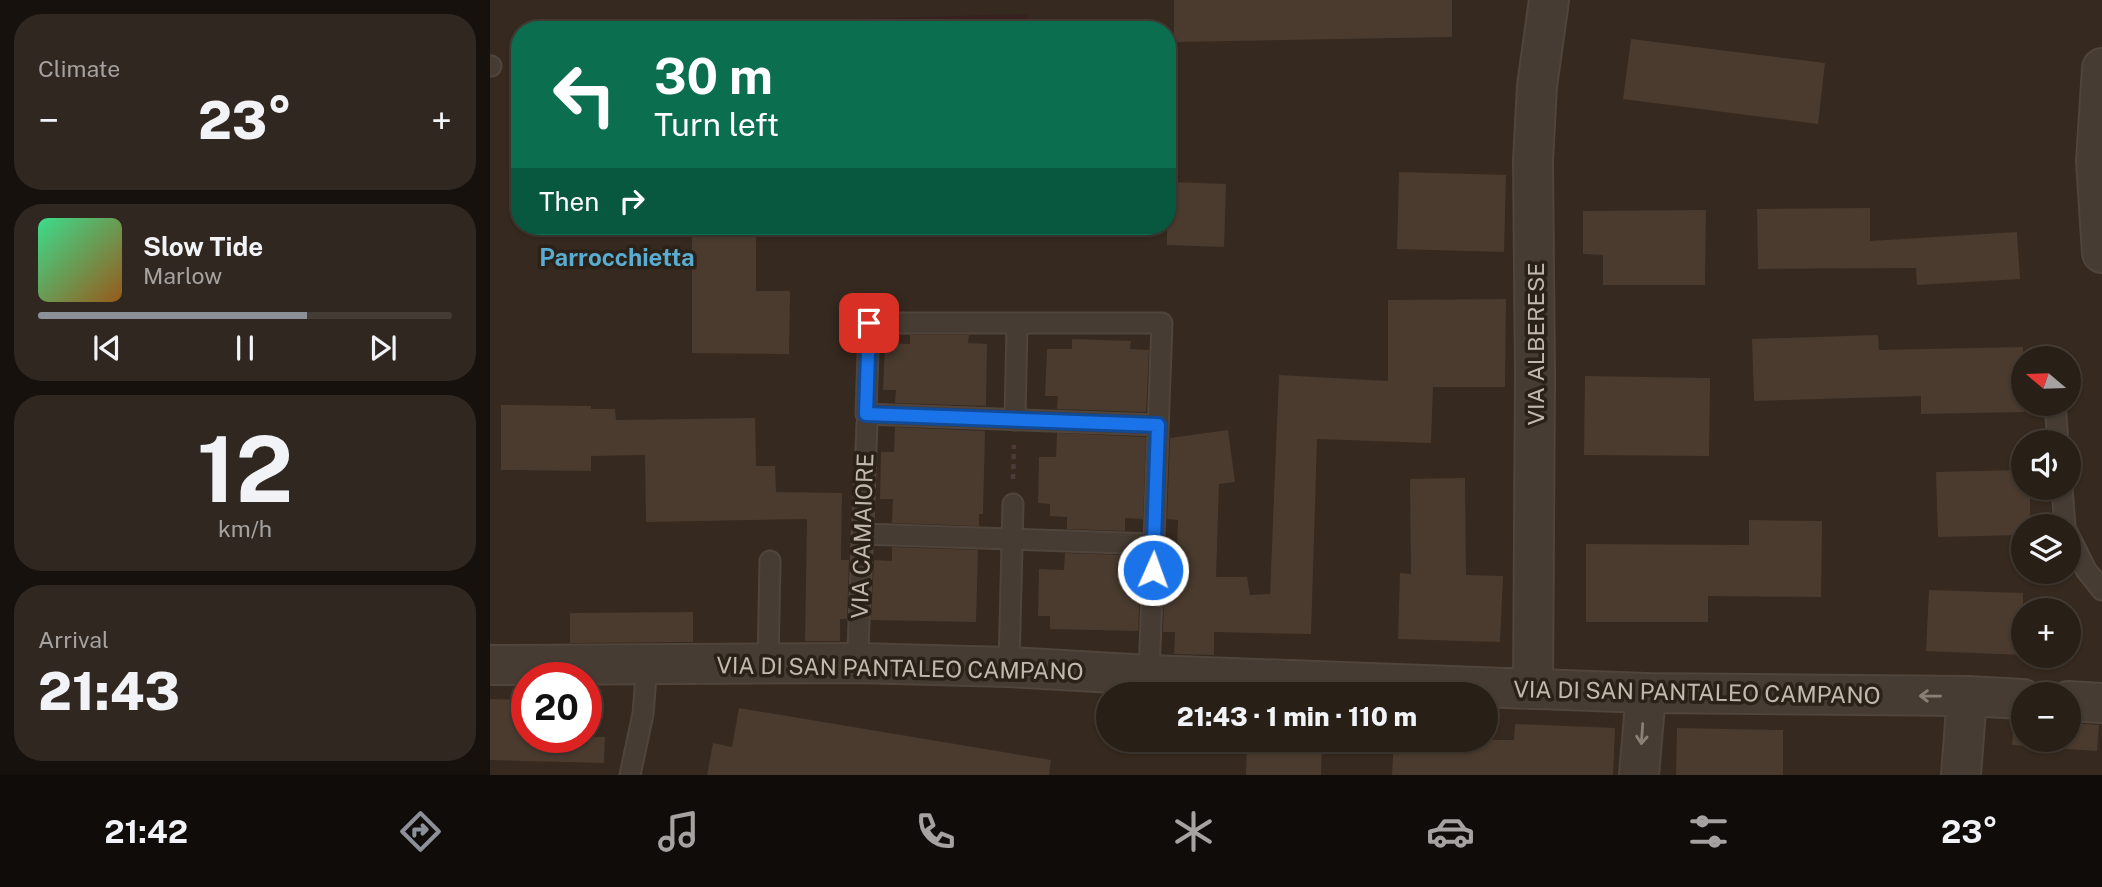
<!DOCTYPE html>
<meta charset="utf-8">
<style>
:root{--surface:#281f17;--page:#302720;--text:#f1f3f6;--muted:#a5a2a1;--line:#443d36;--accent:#8c9099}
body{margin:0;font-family:"Public Sans",sans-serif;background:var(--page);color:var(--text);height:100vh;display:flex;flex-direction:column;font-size:26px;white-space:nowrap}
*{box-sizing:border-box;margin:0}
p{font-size:23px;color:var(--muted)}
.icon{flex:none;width:38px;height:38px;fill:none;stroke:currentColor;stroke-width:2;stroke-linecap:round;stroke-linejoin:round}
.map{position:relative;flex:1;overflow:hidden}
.sheet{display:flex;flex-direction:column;gap:14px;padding:14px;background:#16110d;width:490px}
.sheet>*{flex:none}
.banner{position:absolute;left:21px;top:21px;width:665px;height:214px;border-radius:28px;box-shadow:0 2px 5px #0004,0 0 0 2px var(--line);background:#0b6e4f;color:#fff;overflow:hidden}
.needle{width:46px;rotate:289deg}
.buttons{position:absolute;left:1521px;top:346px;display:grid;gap:14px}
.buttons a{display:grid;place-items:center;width:70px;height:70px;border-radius:50%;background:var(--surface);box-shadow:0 2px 5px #0004,0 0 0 2px var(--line);font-size:35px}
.speed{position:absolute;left:21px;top:662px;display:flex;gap:14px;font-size:35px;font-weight:700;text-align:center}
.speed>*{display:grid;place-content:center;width:91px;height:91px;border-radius:50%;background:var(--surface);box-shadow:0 2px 5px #0004,0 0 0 2px var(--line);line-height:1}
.speed .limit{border:10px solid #d22;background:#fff;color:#111}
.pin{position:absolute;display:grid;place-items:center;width:60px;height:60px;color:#fff;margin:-30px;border-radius:14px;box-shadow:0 4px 10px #0006}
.me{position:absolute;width:77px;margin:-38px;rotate:2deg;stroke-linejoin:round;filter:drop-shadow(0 0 5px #0008)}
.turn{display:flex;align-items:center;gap:24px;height:147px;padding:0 28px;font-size:32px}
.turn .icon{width:91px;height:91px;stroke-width:2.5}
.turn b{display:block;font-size:49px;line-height:60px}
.then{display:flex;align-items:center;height:66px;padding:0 28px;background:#0003;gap:14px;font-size:26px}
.big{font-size:52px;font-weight:800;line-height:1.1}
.sheet .card{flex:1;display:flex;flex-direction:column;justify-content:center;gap:10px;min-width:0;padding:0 24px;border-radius:28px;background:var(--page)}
.sheet .dial{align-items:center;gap:0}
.dial b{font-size:91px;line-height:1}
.song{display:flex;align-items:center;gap:21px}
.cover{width:84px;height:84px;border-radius:10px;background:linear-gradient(135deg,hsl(150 70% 55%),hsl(30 70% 35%))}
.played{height:7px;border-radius:4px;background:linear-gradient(90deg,var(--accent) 65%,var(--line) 65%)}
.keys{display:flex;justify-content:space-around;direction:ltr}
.heat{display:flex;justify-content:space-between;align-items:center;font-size:38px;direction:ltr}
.trip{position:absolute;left:606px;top:682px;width:402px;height:70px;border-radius:35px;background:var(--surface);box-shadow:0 2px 5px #0004,0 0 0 2px var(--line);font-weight:800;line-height:70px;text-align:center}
.dock{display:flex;height:112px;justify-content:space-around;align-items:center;background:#100c09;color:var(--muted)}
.dock .icon{width:49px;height:49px}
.dock .current{color:var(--accent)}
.dock b{font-size:32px;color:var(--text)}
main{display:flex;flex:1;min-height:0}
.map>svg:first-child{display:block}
</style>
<main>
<section class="sheet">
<div class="card"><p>Climate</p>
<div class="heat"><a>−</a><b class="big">23°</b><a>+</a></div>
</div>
<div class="card">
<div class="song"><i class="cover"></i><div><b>Slow Tide</b><p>Marlow</p></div></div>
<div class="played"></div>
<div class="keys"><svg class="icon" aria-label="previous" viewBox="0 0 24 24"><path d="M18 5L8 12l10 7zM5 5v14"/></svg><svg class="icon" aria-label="pause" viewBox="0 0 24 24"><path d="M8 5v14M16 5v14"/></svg><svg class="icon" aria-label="next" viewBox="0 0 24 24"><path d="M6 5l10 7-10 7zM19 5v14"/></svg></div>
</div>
<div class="card dial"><b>12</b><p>km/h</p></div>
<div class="card"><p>Arrival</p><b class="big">21:43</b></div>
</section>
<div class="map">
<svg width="1612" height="775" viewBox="0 0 1612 775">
<rect width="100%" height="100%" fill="#36291f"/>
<polygon fill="#372121" points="538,14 538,30 362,30 362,19"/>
<g fill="#4a3b2e">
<polygon points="684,0 962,0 962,37 684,42"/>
<polygon points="1141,39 1335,63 1328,124 1133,99"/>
<polygon points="909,172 1016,175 1014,252 907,249"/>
<polygon points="677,182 736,184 734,247 677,245"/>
<polygon points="1380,208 1380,241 1527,232 1530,279 1427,285 1426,268 1268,269 1267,209"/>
<polygon points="1216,210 1215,285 1113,285 1113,255 1093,254 1093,211"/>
<polygon points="202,226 266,226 266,291 300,291 299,354 202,353"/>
<polygon points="1016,299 1015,387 943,387 941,443 827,439 821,634 724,632 724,655 684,654 685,632 673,632 675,571 686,571 688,520 677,519 680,438 738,430 745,482 729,484 726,577 757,577 760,595 780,594 789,375 898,381 898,300"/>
<polygon points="420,335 479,335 478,343 497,344 496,406 405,403 406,390 393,390 395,343 420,344"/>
<polygon points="1388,335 1389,350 1533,347 1534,412 1431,414 1431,396 1264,401 1262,339"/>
<polygon points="582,339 641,341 640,349 659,350 656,412 567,409 568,396 555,396 557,349 582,349"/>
<polygon points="1095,376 1220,378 1219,456 1094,455"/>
<polygon points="11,405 101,406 101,409 125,409 126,420 265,418 266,466 285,466 286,492 352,493 351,560 359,560 357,619 350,619 350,641 315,641 317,519 156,522 155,455 101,456 101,471 11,470"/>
<polygon points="405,427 495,431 493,514 489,514 489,526 402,523 403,499 390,499 391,452 404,452"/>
<polygon points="567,433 656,437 653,519 635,518 635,531 577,529 577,517 560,516 560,504 548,503 549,457 566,457"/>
<polygon points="1533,470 1533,488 1540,488 1540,527 1533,527 1533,535 1448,537 1446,472"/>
<polygon points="975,478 976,575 1013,576 1010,642 908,639 910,573 921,574 920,479"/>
<polygon points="1259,520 1332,521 1331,597 1218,596 1218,622 1096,622 1096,544 1259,545"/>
<polygon points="402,547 488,550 486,622 381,620 384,560 402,561"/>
<polygon points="575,553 633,555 633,570 651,570 648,631 560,629 560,616 548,616 549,569 574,570"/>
<polygon points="1439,590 1533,593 1533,655 1436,651"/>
<polygon points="203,612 203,642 80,643 80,613"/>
<polygon points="0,699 37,700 37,737 115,737 114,763 0,760"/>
<polygon points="249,708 561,760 559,775 217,775 223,743 242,747"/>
<polygon points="1524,720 1533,721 1533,740 1578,740 1578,723 1609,725 1607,751 1522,745"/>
<polygon points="1025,724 1125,728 1123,775 902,775 904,740 1024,740"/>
<polygon points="1187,728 1293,730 1293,775 1186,775"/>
<polygon points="757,740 832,740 831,775 756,775"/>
</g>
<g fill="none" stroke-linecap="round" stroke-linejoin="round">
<defs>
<g id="lane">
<polyline points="0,66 1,66"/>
<polyline points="1565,404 1568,443"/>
<polyline points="525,420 527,324"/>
<polyline points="1572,488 1575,527"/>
<polyline points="372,534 664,544"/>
<polyline points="1578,534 1596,570 1612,590"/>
<polyline points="368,648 377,424"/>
<polyline points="278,664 280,561"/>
<polyline points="519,667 523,504"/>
<polyline points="659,675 672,323 379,323 376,414 668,425"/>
<polyline points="140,775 153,714 157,664"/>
</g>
<g id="street">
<polyline points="1612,68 1606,161 1612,253"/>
<polyline points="0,665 367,663 519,667 659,675 1156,693 1477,696 1533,699"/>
<polyline points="1043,689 1045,377 1043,161 1047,86 1059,0"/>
<polyline points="1578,701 1612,703"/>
<polyline points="1149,775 1156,693"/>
<polyline points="1471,775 1477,696"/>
</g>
</defs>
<use href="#lane" stroke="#50453c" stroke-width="23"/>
<use href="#street" stroke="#50453c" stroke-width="42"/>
<polyline stroke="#4f3a3b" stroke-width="4.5" stroke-dasharray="5 5" stroke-linecap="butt" points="523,479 524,445"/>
<use href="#lane" stroke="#463c33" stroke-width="19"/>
<use href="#street" stroke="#463c33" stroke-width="38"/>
</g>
<defs><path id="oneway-shaft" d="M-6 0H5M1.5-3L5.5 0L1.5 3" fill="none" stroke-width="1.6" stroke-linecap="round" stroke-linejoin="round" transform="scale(1.75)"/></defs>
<g stroke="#8b8076">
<use href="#oneway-shaft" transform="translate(1440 696) rotate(-179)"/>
<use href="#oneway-shaft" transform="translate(1152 734) rotate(94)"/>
</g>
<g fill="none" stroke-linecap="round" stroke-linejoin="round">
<defs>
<polyline id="route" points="379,323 376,414 668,425 663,570"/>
</defs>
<use href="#route" stroke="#114b97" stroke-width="18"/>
<use href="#route" stroke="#1a73e8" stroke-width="12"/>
</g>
<g text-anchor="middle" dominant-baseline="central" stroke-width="7" stroke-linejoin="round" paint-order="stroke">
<g font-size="23" fill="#c3b8ad" stroke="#2a2118">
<text transform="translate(1045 344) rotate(-90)">VIA ALBERESE</text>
<text transform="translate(372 536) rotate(-88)">VIA CAMAIORE</text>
<text transform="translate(410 668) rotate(1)">VIA DI SAN PANTALEO CAMPANO</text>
<text transform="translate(1207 692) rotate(1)">VIA DI SAN PANTALEO CAMPANO</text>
</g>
<g font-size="24" font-weight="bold" fill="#5aacd1" stroke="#2a2118">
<text x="127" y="257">Parrocchietta</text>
</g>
</g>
</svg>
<div class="buttons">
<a><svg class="needle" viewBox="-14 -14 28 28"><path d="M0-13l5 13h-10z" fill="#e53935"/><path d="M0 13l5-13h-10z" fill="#a5a2a1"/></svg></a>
<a><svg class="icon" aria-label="sound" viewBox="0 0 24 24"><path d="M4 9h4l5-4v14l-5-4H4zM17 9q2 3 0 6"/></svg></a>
<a><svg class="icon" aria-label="layers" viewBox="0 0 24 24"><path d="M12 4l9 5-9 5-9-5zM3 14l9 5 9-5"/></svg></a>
<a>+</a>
<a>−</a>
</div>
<div class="speed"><div class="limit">20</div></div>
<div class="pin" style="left:379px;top:323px;background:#d93025"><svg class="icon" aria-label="arrive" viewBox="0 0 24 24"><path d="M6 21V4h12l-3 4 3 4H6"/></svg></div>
<svg class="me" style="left:663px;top:570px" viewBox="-20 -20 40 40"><circle r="17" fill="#1a73e8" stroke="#fff" stroke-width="3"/><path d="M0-11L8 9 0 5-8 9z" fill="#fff"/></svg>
<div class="trip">21:43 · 1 min · 110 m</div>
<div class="banner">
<div class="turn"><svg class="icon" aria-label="left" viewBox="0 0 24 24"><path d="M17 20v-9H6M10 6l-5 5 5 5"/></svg><div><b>30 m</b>Turn left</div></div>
<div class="then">Then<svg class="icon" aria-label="right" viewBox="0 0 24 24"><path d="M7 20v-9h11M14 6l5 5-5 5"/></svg></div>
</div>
</div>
</main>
<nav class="dock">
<b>21:42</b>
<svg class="icon current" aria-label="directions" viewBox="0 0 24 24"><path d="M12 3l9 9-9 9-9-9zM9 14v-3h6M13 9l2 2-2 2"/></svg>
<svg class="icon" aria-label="music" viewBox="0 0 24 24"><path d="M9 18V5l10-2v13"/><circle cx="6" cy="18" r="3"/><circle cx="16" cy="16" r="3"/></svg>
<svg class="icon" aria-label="phone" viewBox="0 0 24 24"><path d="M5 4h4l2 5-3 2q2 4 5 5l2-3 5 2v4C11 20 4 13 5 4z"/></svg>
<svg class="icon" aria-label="climate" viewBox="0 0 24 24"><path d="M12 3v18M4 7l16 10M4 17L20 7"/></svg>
<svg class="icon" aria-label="car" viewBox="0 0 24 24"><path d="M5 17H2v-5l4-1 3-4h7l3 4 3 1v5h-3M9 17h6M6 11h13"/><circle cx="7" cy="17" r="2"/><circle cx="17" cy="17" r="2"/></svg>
<svg class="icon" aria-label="filters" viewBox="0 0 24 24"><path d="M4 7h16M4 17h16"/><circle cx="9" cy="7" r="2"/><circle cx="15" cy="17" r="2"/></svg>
<b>23°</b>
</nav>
